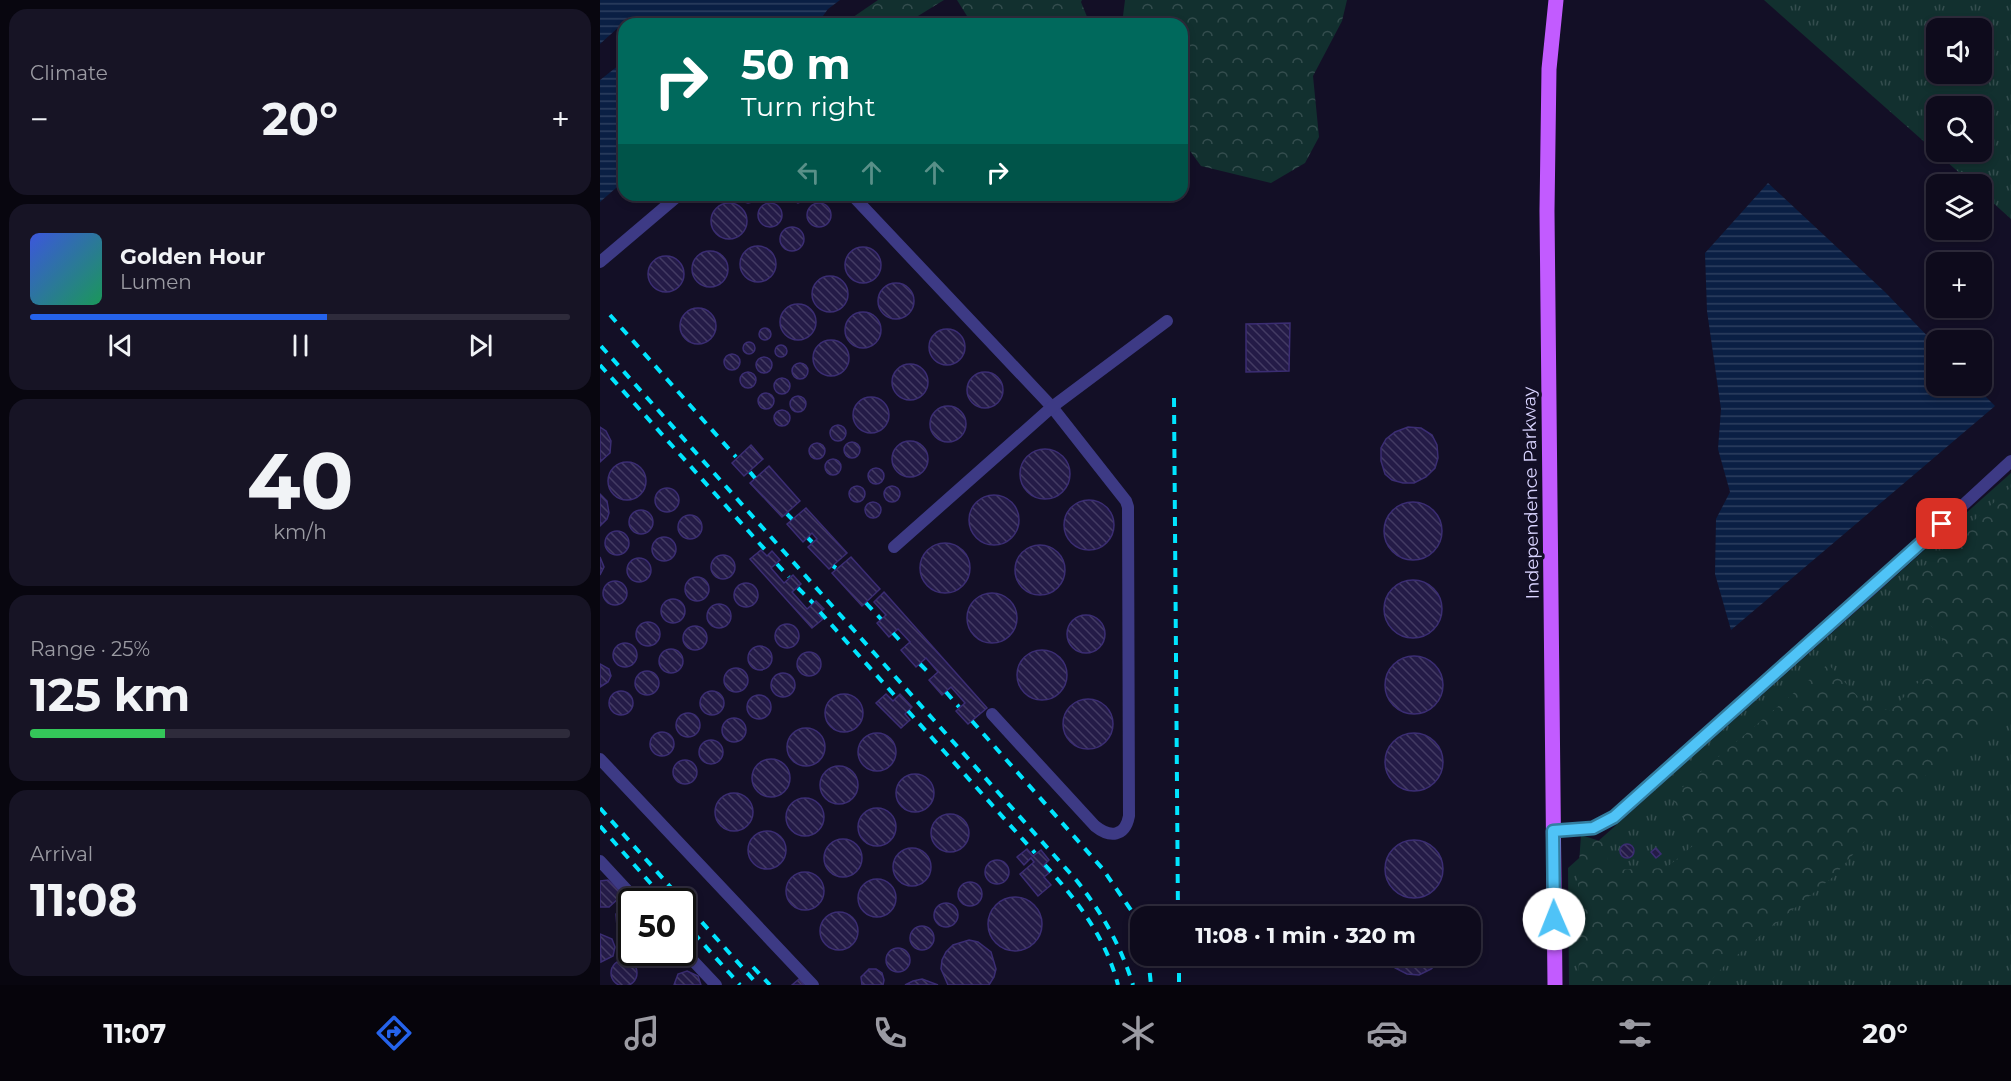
<!DOCTYPE html>
<meta charset="utf-8">
<style>
:root{--surface:#0e0b1c;--page:#171425;--text:#f1f3f6;--muted:#9b9ba3;--line:#2e2b3b;--accent:#2563eb}
body{margin:0;font-family:Montserrat,sans-serif;background:var(--page);color:var(--text);height:100vh;display:flex;flex-direction:column;font-size:22px;white-space:nowrap}
*{box-sizing:border-box;margin:0}
p{font-size:20px;color:var(--muted)}
.icon{flex:none;width:33px;height:33px;fill:none;stroke:currentColor;stroke-width:2;stroke-linecap:round;stroke-linejoin:round}
.map{position:relative;flex:1;overflow:hidden}
.side{display:flex;flex-direction:column;gap:9px;padding:9px;background:#08060f;width:600px}
.side>*{flex:none}
.banner{position:absolute;left:18px;top:18px;width:570px;height:183px;border-radius:18px;box-shadow:0 3px 9px #0003,0 0 0 2px var(--line);background:#00695c;color:#fff;overflow:hidden}
.tools{position:absolute;left:1326px;top:18px;display:grid;gap:12px}
.tools a{display:grid;place-items:center;width:66px;height:66px;border-radius:12px;background:var(--surface);box-shadow:0 3px 9px #0003,0 0 0 2px var(--line);font-size:30px}
.speed{position:absolute;left:18px;top:888px;display:flex;gap:12px;font-size:30px;font-weight:700;text-align:center}
.speed>*{display:grid;place-content:center;width:78px;height:78px;border-radius:50%;background:var(--surface);box-shadow:0 3px 9px #0003,0 0 0 2px var(--line);line-height:1}
.speed .limit{border:3px solid #111;border-radius:9px;background:#fff;color:#111}
.pin{position:absolute;display:grid;place-items:center;width:51px;height:51px;color:#fff;margin:-26px;border-radius:12px;box-shadow:0 3px 9px #0006}
.me{position:absolute;width:66px;margin:-33px;rotate:359deg;stroke-linejoin:round;filter:drop-shadow(0 0 4px #0008)}
.turn{display:flex;align-items:center;gap:21px;height:126px;padding:0 24px;font-size:27px}
.turn .icon{width:78px;height:78px;stroke-width:2.5}
.turn b{display:block;font-size:42px;line-height:51px}
.lanes{display:flex;align-items:center;height:57px;padding:0 24px;background:#0003;justify-content:center;gap:30px;direction:ltr}
.lanes .off{opacity:.35}
.big{font-size:45px;font-weight:700;line-height:1.1}
.side .widget{flex:1;display:flex;flex-direction:column;justify-content:center;gap:9px;min-width:0;padding:0 21px;border-radius:18px;background:var(--page)}
.side .dial{align-items:center;gap:0}
.dial b{font-size:78px;line-height:1}
.song{display:flex;align-items:center;gap:18px}
.cover{width:72px;height:72px;border-radius:9px;background:linear-gradient(135deg,hsl(230 70% 55%),hsl(150 70% 35%))}
.played{height:6px;border-radius:3px;background:linear-gradient(90deg,var(--accent) 55%,var(--line) 55%)}
.keys{display:flex;justify-content:space-around;direction:ltr}
.heat{display:flex;justify-content:space-between;align-items:center;font-size:33px;direction:ltr}
.charge{height:9px;border-radius:4px;background:linear-gradient(90deg,#34c759 25%,var(--line) 0)}
.trip{position:absolute;left:530px;top:906px;width:351px;height:60px;border-radius:18px;background:var(--surface);box-shadow:0 3px 9px #0003,0 0 0 2px var(--line);font-weight:700;line-height:60px;text-align:center}
.tab-bar{display:flex;height:96px;justify-content:space-around;align-items:center;background:#06040b;color:var(--muted)}
.tab-bar .icon{width:42px;height:42px}
.tab-bar .on{color:var(--accent)}
.tab-bar b{font-size:27px;color:var(--text)}
main{display:flex;flex:1;min-height:0}
.map>svg:first-child{display:block}
</style>
<main>
<section class="side">
<div class="widget"><p>Climate</p>
<div class="heat"><a>−</a><b class="big">20°</b><a>+</a></div>
</div>
<div class="widget">
<div class="song"><i class="cover"></i><div><b>Golden Hour</b><p>Lumen</p></div></div>
<div class="played"></div>
<div class="keys"><svg class="icon" aria-label="previous" viewBox="0 0 24 24"><path d="M18 5L8 12l10 7zM5 5v14"/></svg><svg class="icon" aria-label="pause" viewBox="0 0 24 24"><path d="M8 5v14M16 5v14"/></svg><svg class="icon" aria-label="next" viewBox="0 0 24 24"><path d="M6 5l10 7-10 7zM19 5v14"/></svg></div>
</div>
<div class="widget dial"><b>40</b><p>km/h</p></div>
<div class="widget"><p>Range · 25%</p><b class="big">125 km</b><div class="charge"></div></div>
<div class="widget"><p>Arrival</p><b class="big">11:08</b></div>
</section>
<div class="map">
<svg width="1411" height="985" viewBox="0 0 1411 985">
<defs>
<pattern id="grass-tufts" width="24" height="20" patternUnits="userSpaceOnUse" patternTransform="scale(1.5)"><rect width="24" height="20" fill="#12302f"/><path d="M3 7l-1-3M5 7V3M7 7l1-3M15 17l-1-3M17 17v-4M19 17l1-3" fill="none" stroke="#344d4e"/></pattern>
<pattern id="forest-crowns" width="20" height="18" patternUnits="userSpaceOnUse" patternTransform="scale(1.5)"><rect width="20" height="18" fill="#12302f"/><path d="M2 6a3 3 0 1 1 6 0M12 15a3 3 0 1 1 6 0" fill="none" stroke="#344d4e"/></pattern>
<pattern id="water-rules" width="6" height="5" patternUnits="userSpaceOnUse" patternTransform="scale(1.5)"><rect width="6" height="5" fill="#0a1f44"/><path d="M0 2.5h6" fill="none" stroke="#2d3f60"/></pattern>
<pattern id="building-back-hatch" width="6" height="6" patternUnits="userSpaceOnUse" patternTransform="scale(1.5)"><rect width="6" height="6" fill="#241b47"/><path d="M-1 5l2 2M0 0l6 6M5-1l2 2" fill="none" stroke="#433b63"/></pattern>
</defs>
<rect width="100%" height="100%" fill="#130f26"/>
<g fill="url(#grass-tufts)" fill-rule="evenodd">
<path d="M1164 0H1411V219L1382 193V184H1372ZM1336 28H1382V74H1336ZM1336 106H1382V152H1336Z"/>
<polygon points="1411,473 1411,985 969,985 968,868"/>
</g>
<g fill="url(#forest-crowns)">
<polygon points="278,0 344,0 305,24 243,24"/>
<polygon points="357,0 482,0 481,2 490,24 372,24"/>
<polygon points="525,0 747,0 742,21 713,76 719,137 705,163 671,183 601,166 582,140 582,24 522,24"/>
<polygon points="1411,487 1411,704 1394,722 1317,782 1234,876 1125,965 1106,985 979,985 978,878 981,835 1006,843 1008,870 1066,868 1095,844 1093,832 1071,797 1228,664 1263,702 1290,711 1328,673 1346,644 1300,588"/>
</g>
<g fill="url(#water-rules)">
<polygon points="0,0 240,0 228,9 217,24 24,24 24,181 0,202"/>
<polygon points="1168,183 1285,292 1336,345 1336,386 1375,386 1395,406 1131,630 1115,574 1116,519 1130,492 1118,449 1121,409 1107,311 1105,253"/>
</g>
<polygon fill="#130f26" points="30,17 36,24 24,24 24,61 0,80 0,44"/>
<g fill="url(#building-back-hatch)" stroke="#3b2d73" stroke-width="1.5">
<polygon points="137,195 160,195 156,201 148,203 141,201"/>
<polygon points="187,195 209,195 206,200 198,203 191,200"/>
<circle cx="129" cy="221" r="18"/>
<circle cx="170" cy="215" r="12"/>
<circle cx="219" cy="215" r="12"/>
<circle cx="192" cy="239" r="12"/>
<circle cx="158" cy="264" r="18"/>
<circle cx="263" cy="265" r="18"/>
<circle cx="110" cy="269" r="18"/>
<circle cx="66" cy="274" r="18"/>
<circle cx="230" cy="294" r="18"/>
<circle cx="296" cy="301" r="18"/>
<circle cx="198" cy="322" r="18"/>
<circle cx="98" cy="326" r="18"/>
<circle cx="263" cy="330" r="18"/>
<polygon points="690,323 689,371 646,372 646,324"/>
<circle cx="165" cy="334" r="6"/>
<circle cx="347" cy="347" r="18"/>
<circle cx="231" cy="358" r="18"/>
<circle cx="149" cy="348" r="6"/>
<circle cx="181" cy="351" r="6"/>
<circle cx="132" cy="362" r="8"/>
<circle cx="164" cy="365" r="8"/>
<circle cx="200" cy="371" r="8"/>
<circle cx="310" cy="382" r="18"/>
<circle cx="385" cy="390" r="18"/>
<circle cx="148" cy="380" r="8"/>
<circle cx="182" cy="386" r="8"/>
<circle cx="166" cy="401" r="8"/>
<circle cx="198" cy="404" r="8"/>
<circle cx="271" cy="415" r="18"/>
<circle cx="348" cy="424" r="18"/>
<circle cx="182" cy="418" r="8"/>
<circle cx="238" cy="433" r="8"/>
<polygon points="0,427 6,431 11,441 10,453 0,462"/>
<polygon points="808,427 821,428 832,435 837,445 838,458 835,468 826,477 814,483 803,483 792,480 785,474 781,461 781,448 786,439 795,432"/>
<circle cx="310" cy="459" r="18"/>
<circle cx="252" cy="450" r="8"/>
<circle cx="217" cy="451" r="8"/>
<polygon points="151,445 163,459 144,476 132,463"/>
<circle cx="445" cy="474" r="25"/>
<circle cx="233" cy="467" r="8"/>
<circle cx="27" cy="481" r="19"/>
<polygon points="169,466 200,501 182,517 150,483"/>
<circle cx="276" cy="476" r="8"/>
<circle cx="292" cy="494" r="8"/>
<circle cx="257" cy="494" r="8"/>
<circle cx="67" cy="500" r="12"/>
<polygon points="0,494 7,501 9,513 7,519 0,526"/>
<circle cx="394" cy="520" r="25"/>
<circle cx="489" cy="525" r="25"/>
<circle cx="273" cy="510" r="8"/>
<circle cx="813" cy="531" r="29"/>
<polygon points="206,508 247,553 229,569 208,547 217,539 212,533 203,542 187,524"/>
<circle cx="41" cy="522" r="12"/>
<circle cx="90" cy="527" r="12"/>
<circle cx="17" cy="543" r="12"/>
<circle cx="64" cy="549" r="12"/>
<circle cx="345" cy="568" r="25"/>
<circle cx="440" cy="570" r="25"/>
<polygon points="161,550 167,556 172,551 180,560 171,568 184,583 193,575 201,584 192,592 207,609 216,601 224,609 218,614 223,619 212,628 150,559"/>
<circle cx="123" cy="567" r="12"/>
<polygon points="0,557 4,567 0,575"/>
<polygon points="251,557 280,589 262,606 232,573"/>
<circle cx="39" cy="570" r="12"/>
<circle cx="97" cy="589" r="12"/>
<circle cx="813" cy="609" r="29"/>
<circle cx="15" cy="593" r="12"/>
<circle cx="146" cy="595" r="12"/>
<polygon points="284,592 387,708 368,724 356,711 365,703 351,687 342,695 329,680 338,672 326,658 316,667 301,650 310,642 298,629 289,637 277,623 286,615 274,602"/>
<circle cx="392" cy="618" r="25"/>
<circle cx="73" cy="611" r="12"/>
<circle cx="119" cy="616" r="12"/>
<circle cx="486" cy="634" r="19"/>
<circle cx="48" cy="634" r="12"/>
<circle cx="187" cy="636" r="12"/>
<circle cx="95" cy="638" r="12"/>
<circle cx="25" cy="655" r="12"/>
<circle cx="160" cy="658" r="12"/>
<circle cx="71" cy="661" r="12"/>
<circle cx="442" cy="675" r="25"/>
<circle cx="209" cy="664" r="12"/>
<circle cx="814" cy="685" r="29"/>
<polygon points="0,664 9,669 11,676 8,682 0,687"/>
<circle cx="136" cy="680" r="12"/>
<circle cx="47" cy="683" r="12"/>
<circle cx="183" cy="685" r="12"/>
<circle cx="21" cy="703" r="12"/>
<circle cx="112" cy="703" r="12"/>
<polygon points="286,694 293,701 300,694 312,707 305,714 310,720 301,728 276,703"/>
<circle cx="244" cy="713" r="19"/>
<circle cx="159" cy="707" r="12"/>
<circle cx="488" cy="724" r="25"/>
<circle cx="88" cy="725" r="12"/>
<circle cx="134" cy="730" r="12"/>
<circle cx="206" cy="747" r="19"/>
<circle cx="62" cy="744" r="12"/>
<circle cx="277" cy="752" r="19"/>
<circle cx="814" cy="762" r="29"/>
<circle cx="111" cy="752" r="12"/>
<circle cx="171" cy="778" r="19"/>
<circle cx="85" cy="772" r="12"/>
<circle cx="239" cy="785" r="19"/>
<circle cx="315" cy="793" r="19"/>
<circle cx="134" cy="812" r="19"/>
<circle cx="205" cy="817" r="19"/>
<circle cx="277" cy="827" r="19"/>
<circle cx="350" cy="833" r="19"/>
<circle cx="167" cy="850" r="19"/>
<circle cx="243" cy="858" r="19"/>
<circle cx="814" cy="869" r="29"/>
<circle cx="1027" cy="851" r="7"/>
<polygon points="1056,848 1061,854 1056,858 1051,852"/>
<circle cx="312" cy="867" r="19"/>
<polygon points="427,849 433,856 441,850 449,860 443,866 449,873 444,877 451,885 438,896 420,874 434,862 431,858 424,865 417,857"/>
<circle cx="397" cy="872" r="12"/>
<circle cx="205" cy="891" r="19"/>
<circle cx="277" cy="898" r="19"/>
<polygon points="8,880 18,889 19,898 9,907 0,907 0,881"/>
<circle cx="370" cy="894" r="12"/>
<circle cx="415" cy="924" r="27"/>
<circle cx="346" cy="915" r="12"/>
<polygon points="31,907 32,934 24,933 17,927 16,914 22,908"/>
<circle cx="239" cy="931" r="19"/>
<circle cx="322" cy="938" r="12"/>
<polygon points="0,934 12,939 15,947 13,956 1,962"/>
<polygon points="369,940 378,942 391,952 396,969 394,977 389,985 348,985 341,969 342,960 346,952 353,945"/>
<circle cx="298" cy="960" r="12"/>
<polygon points="40,952 64,952 61,956 52,959"/>
<polygon points="787,956 842,956 841,960 831,969 819,975 807,974 795,968 788,960"/>
<circle cx="24" cy="973" r="13"/>
<polygon points="269,969 276,969 282,973 284,980 283,985 262,985 261,977"/>
<polygon points="87,971 98,976 101,985 74,985 78,974"/>
<polygon points="199,979 204,985 192,985"/>
<polygon points="322,979 338,985 305,985 313,981"/>
</g>
<g fill="none" stroke-linecap="round" stroke-linejoin="round">
<g stroke="#3d3a85" stroke-width="12">
<path d="M252 195 452 407 526 501 528 507 529 816C525 837 510 838 495 826L392 714"/>
<polyline points="0,262 79,195"/>
<polyline points="294,547 452,407 567,321"/>
<polyline points="0,759 213,985"/>
<polyline points="953,831 993,828 1014,817 1273,588 1411,461"/>
<polyline points="0,861 38,902"/>
<polyline points="82,949 116,985"/>
</g>
<polyline stroke="#c25bff" stroke-width="15" points="955,985 947,211 949,69 956,0"/>
<g stroke="#00e5ff" stroke-width="4" stroke-dasharray="9 8" stroke-linecap="butt">
<polyline points="10,315 136,457"/>
<path d="M1 346 477 881C502 913 521 946 533 985"/>
<polyline points="0,365 168,553"/>
<polyline points="574,398 578,916"/>
<polyline points="150,472 155,478"/>
<polyline points="187,514 192,519"/>
<polyline points="208,538 212,542"/>
<polyline points="177,564 189,577"/>
<polyline points="233,566 236,568"/>
<polyline points="198,588 213,603"/>
<polyline points="266,603 281,619"/>
<polyline points="220,612 296,697"/>
<polyline points="293,633 304,645"/>
<polyline points="320,664 332,676"/>
<polyline points="346,692 359,707"/>
<polyline points="308,711 435,853"/>
<polyline points="372,721 502,868 531,910 540,930"/>
<polyline points="0,808 158,985"/>
<polyline points="0,826 67,902"/>
<path d="M445 865C477 900 506 938 518 985"/>
<polyline points="82,920 140,985"/>
<polyline points="548,956 551,985"/>
<polyline points="579,956 579,985"/>
<polyline points="153,967 170,985"/>
</g>
</g>
<g fill="none" stroke-linecap="round" stroke-linejoin="round">
<defs>
<polyline id="route" points="954,919 953,831 993,828 1014,817 1342,524"/>
</defs>
<use href="#route" stroke="#337fa1" stroke-width="15"/>
<use href="#route" stroke="#4fc3f7" stroke-width="10"/>
</g>
<g text-anchor="middle" dominant-baseline="central" stroke-width="6" stroke-linejoin="round" paint-order="stroke">
<g font-size="18" fill="#d9d4ff" stroke="#130f26">
<text transform="translate(931 493) rotate(-91)">Independence Parkway</text>
</g>
</g>
</svg>
<div class="tools">
<a><svg class="icon" aria-label="sound" viewBox="0 0 24 24"><path d="M4 9h4l5-4v14l-5-4H4zM17 9q2 3 0 6"/></svg></a>
<a><svg class="icon" aria-label="search" viewBox="0 0 24 24"><circle cx="10" cy="10" r="6"/><path d="M15 15l6 6"/></svg></a>
<a><svg class="icon" aria-label="layers" viewBox="0 0 24 24"><path d="M12 4l9 5-9 5-9-5zM3 14l9 5 9-5"/></svg></a>
<a>+</a>
<a>−</a>
</div>
<div class="speed"><div class="limit">50</div></div>
<div class="pin" style="left:1342px;top:524px;background:#d93025"><svg class="icon" aria-label="arrive" viewBox="0 0 24 24"><path d="M6 21V4h12l-3 4 3 4H6"/></svg></div>
<svg class="me" style="left:954px;top:919px" viewBox="-20 -20 40 40"><circle r="19" fill="#fff"/><path d="M0-13L10 11 0 6-10 11z" fill="#4fc3f7"/></svg>
<div class="trip">11:08 · 1 min · 320 m</div>
<div class="banner">
<div class="turn"><svg class="icon" aria-label="right" viewBox="0 0 24 24"><path d="M7 20v-9h11M14 6l5 5-5 5"/></svg><div><b>50 m</b>Turn right</div></div>
<div class="lanes"><svg class="icon off" aria-label="left" viewBox="0 0 24 24"><path d="M17 20v-9H6M10 6l-5 5 5 5"/></svg><svg class="icon off" aria-label="ahead" viewBox="0 0 24 24"><path d="M12 20V5M6 11l6-6 6 6"/></svg><svg class="icon off" aria-label="ahead" viewBox="0 0 24 24"><path d="M12 20V5M6 11l6-6 6 6"/></svg><svg class="icon" aria-label="right" viewBox="0 0 24 24"><path d="M7 20v-9h11M14 6l5 5-5 5"/></svg></div>
</div>
</div>
</main>
<nav class="tab-bar">
<b>11:07</b>
<svg class="icon on" aria-label="directions" viewBox="0 0 24 24"><path d="M12 3l9 9-9 9-9-9zM9 14v-3h6M13 9l2 2-2 2"/></svg>
<svg class="icon" aria-label="music" viewBox="0 0 24 24"><path d="M9 18V5l10-2v13"/><circle cx="6" cy="18" r="3"/><circle cx="16" cy="16" r="3"/></svg>
<svg class="icon" aria-label="phone" viewBox="0 0 24 24"><path d="M5 4h4l2 5-3 2q2 4 5 5l2-3 5 2v4C11 20 4 13 5 4z"/></svg>
<svg class="icon" aria-label="climate" viewBox="0 0 24 24"><path d="M12 3v18M4 7l16 10M4 17L20 7"/></svg>
<svg class="icon" aria-label="car" viewBox="0 0 24 24"><path d="M5 17H2v-5l4-1 3-4h7l3 4 3 1v5h-3M9 17h6M6 11h13"/><circle cx="7" cy="17" r="2"/><circle cx="17" cy="17" r="2"/></svg>
<svg class="icon" aria-label="filters" viewBox="0 0 24 24"><path d="M4 7h16M4 17h16"/><circle cx="9" cy="7" r="2"/><circle cx="15" cy="17" r="2"/></svg>
<b>20°</b>
</nav>
